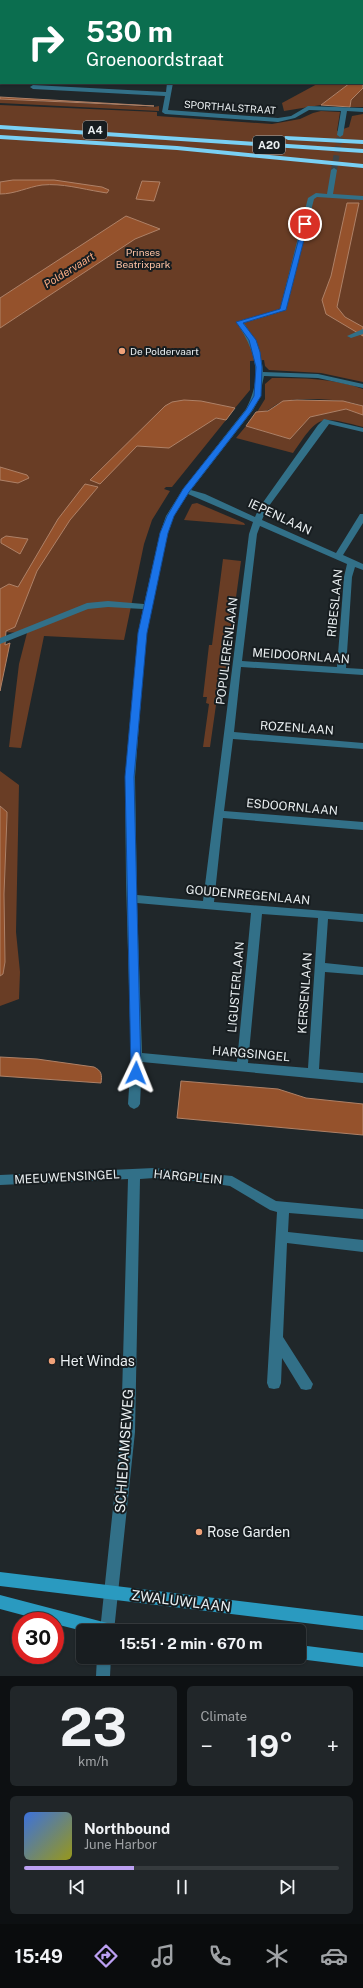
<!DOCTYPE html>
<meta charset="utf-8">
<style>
:root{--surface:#181d20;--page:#212629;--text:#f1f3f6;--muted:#9fa2a5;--line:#363b3e;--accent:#bca0f2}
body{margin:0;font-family:"Public Sans",sans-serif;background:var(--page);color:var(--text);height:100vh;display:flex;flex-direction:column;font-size:15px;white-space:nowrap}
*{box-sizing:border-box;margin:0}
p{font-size:13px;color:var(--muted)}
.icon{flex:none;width:22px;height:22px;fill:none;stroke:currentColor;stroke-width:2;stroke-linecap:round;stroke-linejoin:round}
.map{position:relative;height:1676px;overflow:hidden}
.details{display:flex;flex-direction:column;gap:10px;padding:10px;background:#0d1012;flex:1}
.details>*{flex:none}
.banner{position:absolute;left:0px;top:0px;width:363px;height:84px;box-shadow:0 1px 3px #0004,0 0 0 1px var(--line);background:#0b6e4f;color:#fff;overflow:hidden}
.speed{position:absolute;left:12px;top:1612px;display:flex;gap:8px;font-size:20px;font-weight:700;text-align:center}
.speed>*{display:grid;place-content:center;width:52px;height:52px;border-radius:50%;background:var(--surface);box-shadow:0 1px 3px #0004,0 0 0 1px var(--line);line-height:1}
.speed .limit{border:6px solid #d22;background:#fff;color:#111}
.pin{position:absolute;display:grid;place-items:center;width:34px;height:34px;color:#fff;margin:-17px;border:2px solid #fff;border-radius:50%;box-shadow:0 1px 4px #0007}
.me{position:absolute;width:44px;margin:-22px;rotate:2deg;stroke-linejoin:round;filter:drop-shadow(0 0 3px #0008)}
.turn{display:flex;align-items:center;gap:14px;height:84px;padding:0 20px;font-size:18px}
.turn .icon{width:52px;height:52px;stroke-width:2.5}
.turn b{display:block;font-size:28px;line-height:34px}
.big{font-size:30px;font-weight:700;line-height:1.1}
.details .tile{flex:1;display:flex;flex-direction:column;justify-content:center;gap:6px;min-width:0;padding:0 14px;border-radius:6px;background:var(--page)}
.details .dial{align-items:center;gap:0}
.dial b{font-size:52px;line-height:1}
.song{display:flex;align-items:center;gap:12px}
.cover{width:48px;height:48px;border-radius:6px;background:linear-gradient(135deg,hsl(220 70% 55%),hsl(60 70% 35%))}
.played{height:4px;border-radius:2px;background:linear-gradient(90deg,var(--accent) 35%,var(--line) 35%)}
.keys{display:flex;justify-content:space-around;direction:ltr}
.heat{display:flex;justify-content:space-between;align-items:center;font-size:22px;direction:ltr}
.details .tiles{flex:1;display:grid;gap:10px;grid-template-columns:1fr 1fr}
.tile:last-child{grid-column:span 2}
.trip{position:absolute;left:76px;top:1624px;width:230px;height:40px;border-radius:6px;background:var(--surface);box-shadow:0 1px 3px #0004,0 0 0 1px var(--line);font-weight:700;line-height:40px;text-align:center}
.tab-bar{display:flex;height:64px;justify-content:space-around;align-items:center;background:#0a0c0d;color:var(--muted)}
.tab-bar .icon{width:28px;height:28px}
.tab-bar .current{color:var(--accent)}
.tab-bar b{font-size:18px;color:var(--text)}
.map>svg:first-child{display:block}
</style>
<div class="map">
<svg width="363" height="1676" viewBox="0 0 363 1676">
<rect width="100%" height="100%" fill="#20272a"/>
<g fill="#693d25">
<polygon points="319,83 350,83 321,105 284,111 282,103"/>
<polygon points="363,88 363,107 350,107 351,100"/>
<polygon points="0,99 154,107 159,106 159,111 0,103"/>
<polygon points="0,105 157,112 157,116 272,124 300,119 313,113 321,111 340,112 337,131 349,127 352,116 363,114 363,382 321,373 269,370 265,366 264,360 250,361 250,390 235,408 220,405 210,421 216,418 226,420 172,487 166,487 164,489 170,491 152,520 144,544 124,640 44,636 21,748 9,747 19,664 27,633 0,632"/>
<path d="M272 378C302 378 334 378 363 389V406C347 399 302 397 285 401 274 403 269 414 257 412L265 399V384Z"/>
<path d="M346 409 363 415V427C318 416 320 414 293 453L236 438 246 426 290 439 310 417Z"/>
<polygon points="197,503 244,523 245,525 184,520 192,504"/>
<polygon points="223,559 241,561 226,670 220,677 210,747 203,747 209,704 206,703 207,697 203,697 209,645 212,645"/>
<polygon points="0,771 19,785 16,932 20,972 19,999 0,1006 0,976 3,974 5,962 4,894 7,816 7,812 0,806"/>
</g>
<g fill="#95522c" stroke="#ae8167">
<polygon points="362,75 363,88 351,100 350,107 321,105 350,83 362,83"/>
<polygon points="0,97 154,106 0,99"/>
<path d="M13 180H54L102 187 109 190 107 193 101 192C82 189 62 183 42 185 28 187 15 194 0 194V182Z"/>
<polygon points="142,181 160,182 154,201 136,199"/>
<polygon points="347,203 359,203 337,307 345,317 363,327 363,336 326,314 322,300 331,276"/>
<polygon points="126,216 160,229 135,239 0,328 0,298"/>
<polygon points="184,400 201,401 235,408 226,420 216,418 169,448 137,446 100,484 90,480 165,406 172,402"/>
<polygon points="297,400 343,401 363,406 363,415 346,409 310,417 290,439 246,426 256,412 268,411 283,401"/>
<polygon points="0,467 27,475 29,478 18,483 0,480"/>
<polygon points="85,484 98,487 70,520 37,571 15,627 6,631 5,645 10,643 0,691 0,589 9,584 18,587 58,519"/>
<polygon points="6,536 28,539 20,554 1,543 1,539"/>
<polygon points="0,806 7,812 7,816 4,894 5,962 3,974 0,976"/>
<path d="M0 1057 37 1059 94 1067C102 1071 102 1075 101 1083L0 1076Z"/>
<polygon points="181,1081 278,1089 306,1098 363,1104 363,1135 177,1118"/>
</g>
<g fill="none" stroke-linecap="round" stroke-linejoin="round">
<polyline stroke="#3e4548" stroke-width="6" stroke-dasharray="6 3" stroke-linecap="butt" points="334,170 340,135"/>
<g fill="#327088" fill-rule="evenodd">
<polygon points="233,0 239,0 232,1"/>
<polygon points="167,83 173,83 168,110 278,118 291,116 308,106 363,108 363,112 347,111 343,135 340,137 337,135 341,111 309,110 295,118 278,122 165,114 162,112 165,96 33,89 30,87 33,85 166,92"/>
<path d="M334 168 337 170 333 194 363 196V200L317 197 314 199 286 310 244 323C254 338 262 354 263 372L318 374 363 384V388L318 378 264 376 259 399 253 410 191 490 205 494 255 517 259 508 318 425 324 419 363 428V432L329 424 266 510 262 520 336 553 360 514H363V523L343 555 363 564V570L355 567 352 577 346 668 363 669V675L241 667 234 732 363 743V749L233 739 224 811 363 822V830L223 818 214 902 363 914V922L328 919 325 963 363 967V975L325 972 319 1069 363 1073V1083L142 1062 140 1104 138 1107 134 1109 130 1107 128 1104 131 1057 126 882 125 777 138 633 143 609 108 607 88 609 0 644V638L87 603 108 601 144 604 160 533 166 516 183 489 246 409C263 377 256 351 236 322L280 309 308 198 316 193 327 194 331 170ZM188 494 253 522 249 534 203 901 137 895 135 777 146 633 168 533 174 516ZM260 526 347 564 344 577 337 667 242 661 257 534ZM137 903 251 913 237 1062 142 1053ZM262 914 318 918 308 1068 248 1063Z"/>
<polygon points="363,329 363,334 351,338 347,336"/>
<polygon points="154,1168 232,1176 276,1201 363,1209 363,1219 289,1213 288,1232 363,1240 363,1252 287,1243 283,1337 313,1384 311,1389 306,1390 301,1389 282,1358 281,1383 279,1388 274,1389 269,1388 267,1383 277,1212 270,1210 230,1186 195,1181 154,1178 140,1179 135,1432 114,1631 100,1631 121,1432 128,1179 0,1185 0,1175"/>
<polygon points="97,1657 111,1657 110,1676 96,1676"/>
</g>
<g fill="#2a9ac0" fill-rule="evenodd">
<polygon points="282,0 291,0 292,1 283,1"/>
<polygon points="302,0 311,0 312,1 303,1"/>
<polygon points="362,13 363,14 363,18 362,17"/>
<polygon points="0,1572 363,1616 363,1630 0,1586"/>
<polygon points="0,1595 111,1624 116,1626 118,1631 83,1631 55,1624 55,1621 45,1621 0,1609"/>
<polygon points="299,1645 363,1653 363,1667 299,1659 294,1657 299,1657"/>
</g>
<g fill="#79d0f4" fill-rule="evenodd">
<polygon points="0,125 363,149 363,153 0,129"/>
<polygon points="0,135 177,146 363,164 363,168 177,150 0,139"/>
<polygon points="285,136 363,140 363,144 288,140 284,138"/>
</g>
<polyline stroke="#d3d8da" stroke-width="1" points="261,0 265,1"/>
</g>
<polygon fill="#1a73e8" stroke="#114b97" points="303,223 308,224 286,310 243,323 256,340 260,352 262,367 261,396 251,412 189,492 174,516 168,533 147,633 134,777 141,1073 136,1077 131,1073 125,777 138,633 160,533 167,516 183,489 246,410 254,396 256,367 249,340 236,322 280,309"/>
<g fill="#f0a279" stroke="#171d20" stroke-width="1.5">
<circle cx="122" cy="351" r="4"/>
<circle cx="52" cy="1361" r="4"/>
<circle cx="199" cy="1532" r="4"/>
</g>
<g text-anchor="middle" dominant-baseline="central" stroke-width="4" stroke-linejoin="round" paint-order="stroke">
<g font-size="10" fill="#eaeff1" stroke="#171d20">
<text transform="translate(230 107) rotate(4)">SPORTHALSTRAAT</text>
</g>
<g font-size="10" fill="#ffc3a5" stroke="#171d20">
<text x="143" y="252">Prinses<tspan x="143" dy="12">Beatrixpark</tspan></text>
</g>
<g font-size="10" fill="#eaeff1" stroke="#171d20" text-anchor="start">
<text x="130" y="351">De Poldervaart</text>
</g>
<g fill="#171d20" stroke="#abb0b2" stroke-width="1">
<rect x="83" y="121" width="24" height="18" rx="3"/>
<rect x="253" y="136" width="32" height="18" rx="3"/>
</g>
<g font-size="11" font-weight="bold" fill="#eaeff1">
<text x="95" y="130">A4</text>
<text x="269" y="145">A20</text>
</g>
<g font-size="11" font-style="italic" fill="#f8aa82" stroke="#171d20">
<text transform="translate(69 270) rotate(-32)">Poldervaart</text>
</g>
<g font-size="12" fill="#eaeff1" stroke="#171d20">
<text transform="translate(280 517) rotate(25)">IEPENLAAN</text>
<text transform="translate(335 603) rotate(-84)">RIBESLAAN</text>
<text transform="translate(227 651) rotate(-83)">POPULIERENLAAN</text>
<text transform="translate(301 656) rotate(4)">MEIDOORNLAAN</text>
<text transform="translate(297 728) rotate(4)">ROZENLAAN</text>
<text transform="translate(292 807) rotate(5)">ESDOORNLAAN</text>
<text transform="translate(248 895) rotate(5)">GOUDENREGENLAAN</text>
<text transform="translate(236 987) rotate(-85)">LIGUSTERLAAN</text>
<text transform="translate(305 993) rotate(-86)">KERSENLAAN</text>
<text transform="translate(251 1054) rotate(5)">HARGSINGEL</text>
<text transform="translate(67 1177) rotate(-3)">MEEUWENSINGEL</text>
<text transform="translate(188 1177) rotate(5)">HARGPLEIN</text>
</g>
<g font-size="14" fill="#eaeff1" stroke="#171d20" text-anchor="start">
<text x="60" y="1361">Het Windas</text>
<text x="207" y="1532">Rose Garden</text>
</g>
<g font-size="14" fill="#eaeff1" stroke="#171d20">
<text transform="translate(124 1451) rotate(-86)">SCHIEDAMSEWEG</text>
<text transform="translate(181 1601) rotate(7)">ZWALUWLAAN</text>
</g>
</g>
</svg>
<div class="speed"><div class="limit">30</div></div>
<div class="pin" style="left:305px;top:224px;background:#d93025"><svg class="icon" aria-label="arrive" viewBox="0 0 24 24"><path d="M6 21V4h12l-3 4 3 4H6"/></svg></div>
<svg class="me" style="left:136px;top:1073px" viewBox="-20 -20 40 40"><path d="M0-17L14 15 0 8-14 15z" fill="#1a73e8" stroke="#fff" stroke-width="4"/></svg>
<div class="trip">15:51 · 2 min · 670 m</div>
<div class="banner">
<div class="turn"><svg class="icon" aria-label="right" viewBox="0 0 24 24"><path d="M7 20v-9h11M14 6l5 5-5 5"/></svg><div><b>530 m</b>Groenoordstraat</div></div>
</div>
</div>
<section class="details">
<div class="tiles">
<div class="tile dial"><b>23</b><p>km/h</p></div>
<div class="tile"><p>Climate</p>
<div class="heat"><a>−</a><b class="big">19°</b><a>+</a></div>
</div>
<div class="tile">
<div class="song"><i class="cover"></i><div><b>Northbound</b><p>June Harbor</p></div></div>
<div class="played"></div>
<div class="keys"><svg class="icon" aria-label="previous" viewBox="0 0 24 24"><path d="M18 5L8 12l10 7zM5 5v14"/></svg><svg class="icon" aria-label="pause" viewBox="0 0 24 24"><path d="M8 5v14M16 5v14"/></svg><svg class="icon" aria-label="next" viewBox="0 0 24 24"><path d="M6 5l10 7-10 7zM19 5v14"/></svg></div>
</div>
</div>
</section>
<nav class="tab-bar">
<b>15:49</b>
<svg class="icon current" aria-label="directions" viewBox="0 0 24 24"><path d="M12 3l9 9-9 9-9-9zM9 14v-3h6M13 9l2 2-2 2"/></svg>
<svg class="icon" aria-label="music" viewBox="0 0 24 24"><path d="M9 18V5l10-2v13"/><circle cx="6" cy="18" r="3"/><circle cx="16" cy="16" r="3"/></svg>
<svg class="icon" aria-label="phone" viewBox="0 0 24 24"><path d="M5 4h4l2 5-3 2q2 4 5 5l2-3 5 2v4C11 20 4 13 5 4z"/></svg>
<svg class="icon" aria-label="climate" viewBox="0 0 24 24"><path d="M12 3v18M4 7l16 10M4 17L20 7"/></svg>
<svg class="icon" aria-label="car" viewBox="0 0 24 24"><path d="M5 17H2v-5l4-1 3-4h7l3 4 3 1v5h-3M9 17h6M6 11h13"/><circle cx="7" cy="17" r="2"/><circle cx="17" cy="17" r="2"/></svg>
</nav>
